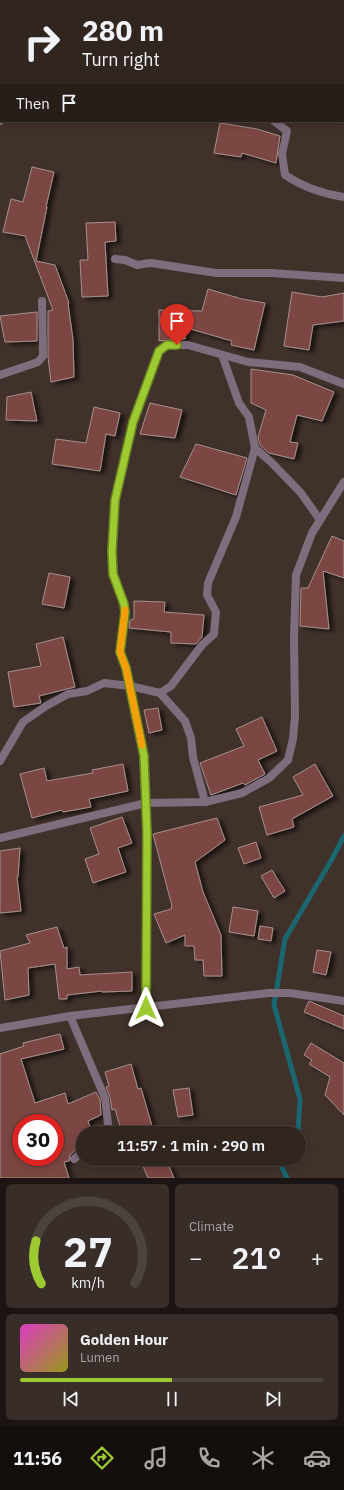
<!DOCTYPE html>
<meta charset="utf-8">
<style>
:root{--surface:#312520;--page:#392d29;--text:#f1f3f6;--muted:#a8a5a5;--line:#4c423e;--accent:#9dca30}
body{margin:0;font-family:"IBM Plex Sans",sans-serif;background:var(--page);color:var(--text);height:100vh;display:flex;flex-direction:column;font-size:15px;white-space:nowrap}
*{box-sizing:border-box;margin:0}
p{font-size:13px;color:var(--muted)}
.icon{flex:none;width:22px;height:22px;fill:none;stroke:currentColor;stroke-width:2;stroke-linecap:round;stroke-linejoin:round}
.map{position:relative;height:1178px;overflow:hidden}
.sheet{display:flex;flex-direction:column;gap:6px;padding:6px;background:#1b1412;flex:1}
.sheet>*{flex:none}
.top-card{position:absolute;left:0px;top:0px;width:344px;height:122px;box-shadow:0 2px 10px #0003,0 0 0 1px var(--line);background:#312520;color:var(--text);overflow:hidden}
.speed{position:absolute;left:12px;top:1114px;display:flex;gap:8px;font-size:20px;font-weight:700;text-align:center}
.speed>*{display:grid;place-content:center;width:52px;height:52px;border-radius:50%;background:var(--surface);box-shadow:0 2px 10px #0003,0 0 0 1px var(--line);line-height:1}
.speed .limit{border:6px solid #d22;background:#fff;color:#111}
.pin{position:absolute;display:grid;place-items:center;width:34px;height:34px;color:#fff;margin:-41px -17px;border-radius:50% 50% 50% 0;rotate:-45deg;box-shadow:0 0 4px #0007}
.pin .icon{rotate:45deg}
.me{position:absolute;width:44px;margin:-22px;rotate:0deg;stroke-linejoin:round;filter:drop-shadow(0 0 3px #0008)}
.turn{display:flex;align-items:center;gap:14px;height:84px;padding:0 16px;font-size:18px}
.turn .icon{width:52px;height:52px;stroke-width:2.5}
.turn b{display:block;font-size:28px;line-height:34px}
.then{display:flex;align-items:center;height:38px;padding:0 16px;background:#0003;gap:8px;font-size:15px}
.big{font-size:30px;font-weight:600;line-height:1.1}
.sheet .widget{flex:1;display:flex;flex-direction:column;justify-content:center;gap:6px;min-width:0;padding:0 14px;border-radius:6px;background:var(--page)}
.sheet .dial{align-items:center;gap:0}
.dial svg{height:104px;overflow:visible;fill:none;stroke:var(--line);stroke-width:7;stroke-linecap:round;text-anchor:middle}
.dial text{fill:var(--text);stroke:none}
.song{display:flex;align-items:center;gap:12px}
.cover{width:48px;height:48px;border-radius:6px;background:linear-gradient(135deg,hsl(310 70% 55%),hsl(60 70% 35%))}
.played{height:4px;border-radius:2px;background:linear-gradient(90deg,var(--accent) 50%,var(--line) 50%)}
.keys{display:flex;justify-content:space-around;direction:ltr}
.heat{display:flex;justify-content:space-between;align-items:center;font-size:22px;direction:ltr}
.sheet .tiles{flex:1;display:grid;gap:6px;grid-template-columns:1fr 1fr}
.widget:last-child{grid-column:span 2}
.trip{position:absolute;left:76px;top:1126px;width:230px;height:40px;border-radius:20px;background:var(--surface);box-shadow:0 2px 10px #0003,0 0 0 1px var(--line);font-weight:600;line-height:40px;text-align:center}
.tabs{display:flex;height:64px;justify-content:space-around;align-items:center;background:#140f0d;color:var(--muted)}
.tabs .icon{width:28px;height:28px}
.tabs .active{color:var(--accent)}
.tabs b{font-size:18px;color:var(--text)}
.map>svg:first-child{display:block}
</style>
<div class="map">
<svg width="344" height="1178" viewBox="0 0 344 1178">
<defs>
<filter id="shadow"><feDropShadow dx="4.5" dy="2.5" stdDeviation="2" flood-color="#0009"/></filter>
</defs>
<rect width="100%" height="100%" fill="#41312b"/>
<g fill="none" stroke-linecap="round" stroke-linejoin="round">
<g stroke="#1a6770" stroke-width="5">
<polyline points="298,1133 300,1099 274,1005 285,939 332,859 344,836"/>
<polyline points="278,1159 287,1178"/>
</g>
</g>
<g fill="#7b4743" stroke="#a5908e" fill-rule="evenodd" filter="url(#shadow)">
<polygon points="220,123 257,129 280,136 276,163 242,153 241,157 214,153"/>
<polygon points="32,167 54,172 46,207 47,207 36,261 55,265 69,303 68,303 73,340 74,377 51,382 48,357 48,311 53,310 25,236 3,232 11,199 23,202"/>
<polygon points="115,222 116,241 105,242 108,296 82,297 80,260 88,260 86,223"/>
<polygon points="208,289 242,299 265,303 254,350 231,345 232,341 187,328 185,339 159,341 159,310 202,311"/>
<polygon points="292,292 322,297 344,293 344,321 313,325 309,350 284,346"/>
<polygon points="37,312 37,341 5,342 0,316"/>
<polygon points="251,369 293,375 334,392 322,421 297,415 290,442 298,443 294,459 269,453 260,445 258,437 266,410 251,403"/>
<polygon points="31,392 37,421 6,420 7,397"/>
<polygon points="150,403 182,410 175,438 140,434"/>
<polygon points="94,407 120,413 115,436 106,434 100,471 52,464 56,439 86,443"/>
<polygon points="196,444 247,458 236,495 180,477"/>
<polygon points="332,536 344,541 344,578 323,571 329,629 300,626 301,588 308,588"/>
<polygon points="49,573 70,577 64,608 42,604"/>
<polygon points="134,601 165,602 164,612 204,615 202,637 196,644 171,643 171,632 129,628 130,620 134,619"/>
<polygon points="63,637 75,687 39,696 41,703 14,707 8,672 41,666 36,644"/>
<polygon points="158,708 162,730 149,733 144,710"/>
<polygon points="262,717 277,751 258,760 265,774 245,785 243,783 211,795 200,763 244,746 236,729"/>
<polygon points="123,764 128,791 89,799 91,807 63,812 62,810 32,818 20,774 44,768 47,781 93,773 92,770"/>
<polygon points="315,764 333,796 292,819 294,827 267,835 259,807 303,795 293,777"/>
<polygon points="122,817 132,843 118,848 126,872 93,883 85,859 99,854 90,828"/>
<polygon points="217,818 225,840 195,862 203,892 221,935 222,976 204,976 203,960 195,960 194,946 185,946 185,935 166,943 154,914 171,909 172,906 153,834"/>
<polygon points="256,842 261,858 244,864 238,848"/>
<polygon points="20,848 18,877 17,877 21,911 0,913 0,851"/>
<polygon points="272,870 285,891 274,898 261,876"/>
<polygon points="233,907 258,911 254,936 229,932"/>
<polygon points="260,926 273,928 271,941 258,939"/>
<polygon points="57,927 64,948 67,947 67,969 79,967 80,975 132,972 132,991 102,992 102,991 67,995 67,999 59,999 55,964 28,968 29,995 5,1000 0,951 30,943 26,935"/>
<polygon points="317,950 331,952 326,975 313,972"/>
<polygon points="309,1001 344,1016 344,1029 304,1012"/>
<path d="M60 1034 64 1049 21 1059 35 1103 65 1093 68 1104 96 1092 100 1099 101 1115 88 1121 92 1133H83V1146L79 1147 70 1155 69 1161 64 1162 69 1178H0V1054L24 1046 23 1043ZM21 1123H55V1157H21Z"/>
<polygon points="311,1043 344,1063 344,1115 325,1095 330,1077 309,1064 312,1060 304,1055"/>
<polygon points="131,1064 138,1089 141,1088 154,1133 122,1133 115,1109 112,1110 110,1097 106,1087 109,1086 105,1072"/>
<polygon points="189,1088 193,1115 178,1117 173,1090"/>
<polygon points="140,1159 166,1159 174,1178 148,1178"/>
</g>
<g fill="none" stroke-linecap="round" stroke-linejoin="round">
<g stroke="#7f6d7d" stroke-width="8">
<polyline points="229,1 229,0"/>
<polyline points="343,76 344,76"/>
<polyline points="0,121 1,119"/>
<path d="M274 121 287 131 282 154 285 175C303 187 323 194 344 197"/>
<polyline points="115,259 125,260 137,265 150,263 158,264 216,273 272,273 344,278"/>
<polyline points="222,355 239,403 249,417 255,448 272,463 301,493 320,520"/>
<polyline points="0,375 38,362 43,356 42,301"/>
<polyline points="160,693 185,721 191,738 193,757 205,802"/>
<polyline points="0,761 23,722 46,706 68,694 87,691 104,683 130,686 160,693 171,686 202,645 214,634 216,612 207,595 208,583 236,517 255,448"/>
<polyline points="0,838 146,803 205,802 242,793 269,778 288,760 293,739 295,716 294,637 296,575 312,533 344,482"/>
<polyline points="146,1008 147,834 144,756 126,668 120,652 125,613 124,604 113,574 112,551 115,500 133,422 159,351 167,345 188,345 248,362 300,367 344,384"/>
<polyline points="70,1016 105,1098 109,1133"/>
<polyline points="0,1028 70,1016 269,993 290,993 344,1001"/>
<polyline points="74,1159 83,1151"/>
</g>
</g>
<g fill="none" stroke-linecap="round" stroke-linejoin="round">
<defs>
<polyline id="route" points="146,1008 147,834 144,756 126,668 120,652 125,613 124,604 113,574 112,551 115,500 133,422 159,351 167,345 177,345"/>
</defs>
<use href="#route" stroke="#66831f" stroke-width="10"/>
<use href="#route" stroke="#9dca30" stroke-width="7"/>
<polyline stroke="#f59e0b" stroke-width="7" points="125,610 120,652 126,668 142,745"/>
</g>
</svg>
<div class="speed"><div class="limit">30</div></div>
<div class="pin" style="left:177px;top:345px;background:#d93025"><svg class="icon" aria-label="arrive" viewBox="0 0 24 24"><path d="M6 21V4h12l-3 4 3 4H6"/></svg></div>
<svg class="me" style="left:146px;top:1008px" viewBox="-20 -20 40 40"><path d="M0-17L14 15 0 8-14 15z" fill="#9dca30" stroke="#fff" stroke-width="4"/></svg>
<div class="trip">11:57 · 1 min · 290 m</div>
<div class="top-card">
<div class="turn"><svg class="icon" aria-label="right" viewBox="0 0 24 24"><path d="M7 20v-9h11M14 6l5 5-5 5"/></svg><div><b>280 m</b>Turn right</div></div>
<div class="then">Then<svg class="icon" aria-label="arrive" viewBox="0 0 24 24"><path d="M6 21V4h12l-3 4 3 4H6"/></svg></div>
</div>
</div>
<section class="sheet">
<div class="tiles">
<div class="widget dial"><svg viewBox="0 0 100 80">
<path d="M14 69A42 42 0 1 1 86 69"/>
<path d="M14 69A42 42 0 0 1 10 36" stroke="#9dca30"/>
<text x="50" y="56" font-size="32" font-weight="700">27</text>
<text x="50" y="72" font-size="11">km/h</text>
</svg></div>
<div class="widget"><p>Climate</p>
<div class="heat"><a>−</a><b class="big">21°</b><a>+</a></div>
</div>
<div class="widget">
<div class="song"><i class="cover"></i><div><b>Golden Hour</b><p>Lumen</p></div></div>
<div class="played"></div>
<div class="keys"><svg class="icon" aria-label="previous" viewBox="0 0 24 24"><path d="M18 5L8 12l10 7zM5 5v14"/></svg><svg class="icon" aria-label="pause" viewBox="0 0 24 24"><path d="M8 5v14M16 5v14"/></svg><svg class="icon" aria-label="next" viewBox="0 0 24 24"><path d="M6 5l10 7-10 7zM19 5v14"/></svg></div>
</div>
</div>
</section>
<nav class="tabs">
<b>11:56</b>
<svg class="icon active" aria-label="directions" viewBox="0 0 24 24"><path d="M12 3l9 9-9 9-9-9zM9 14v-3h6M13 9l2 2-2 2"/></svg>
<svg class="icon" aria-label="music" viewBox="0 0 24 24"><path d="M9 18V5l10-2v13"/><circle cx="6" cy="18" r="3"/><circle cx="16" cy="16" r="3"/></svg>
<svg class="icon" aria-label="phone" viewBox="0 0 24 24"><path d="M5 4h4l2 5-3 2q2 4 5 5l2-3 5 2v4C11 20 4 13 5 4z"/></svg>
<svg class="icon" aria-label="climate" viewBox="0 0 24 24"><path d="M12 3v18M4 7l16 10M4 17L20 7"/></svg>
<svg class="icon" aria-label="car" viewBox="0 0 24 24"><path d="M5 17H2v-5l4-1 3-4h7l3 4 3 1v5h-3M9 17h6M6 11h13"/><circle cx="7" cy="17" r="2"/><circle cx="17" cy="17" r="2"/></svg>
</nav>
